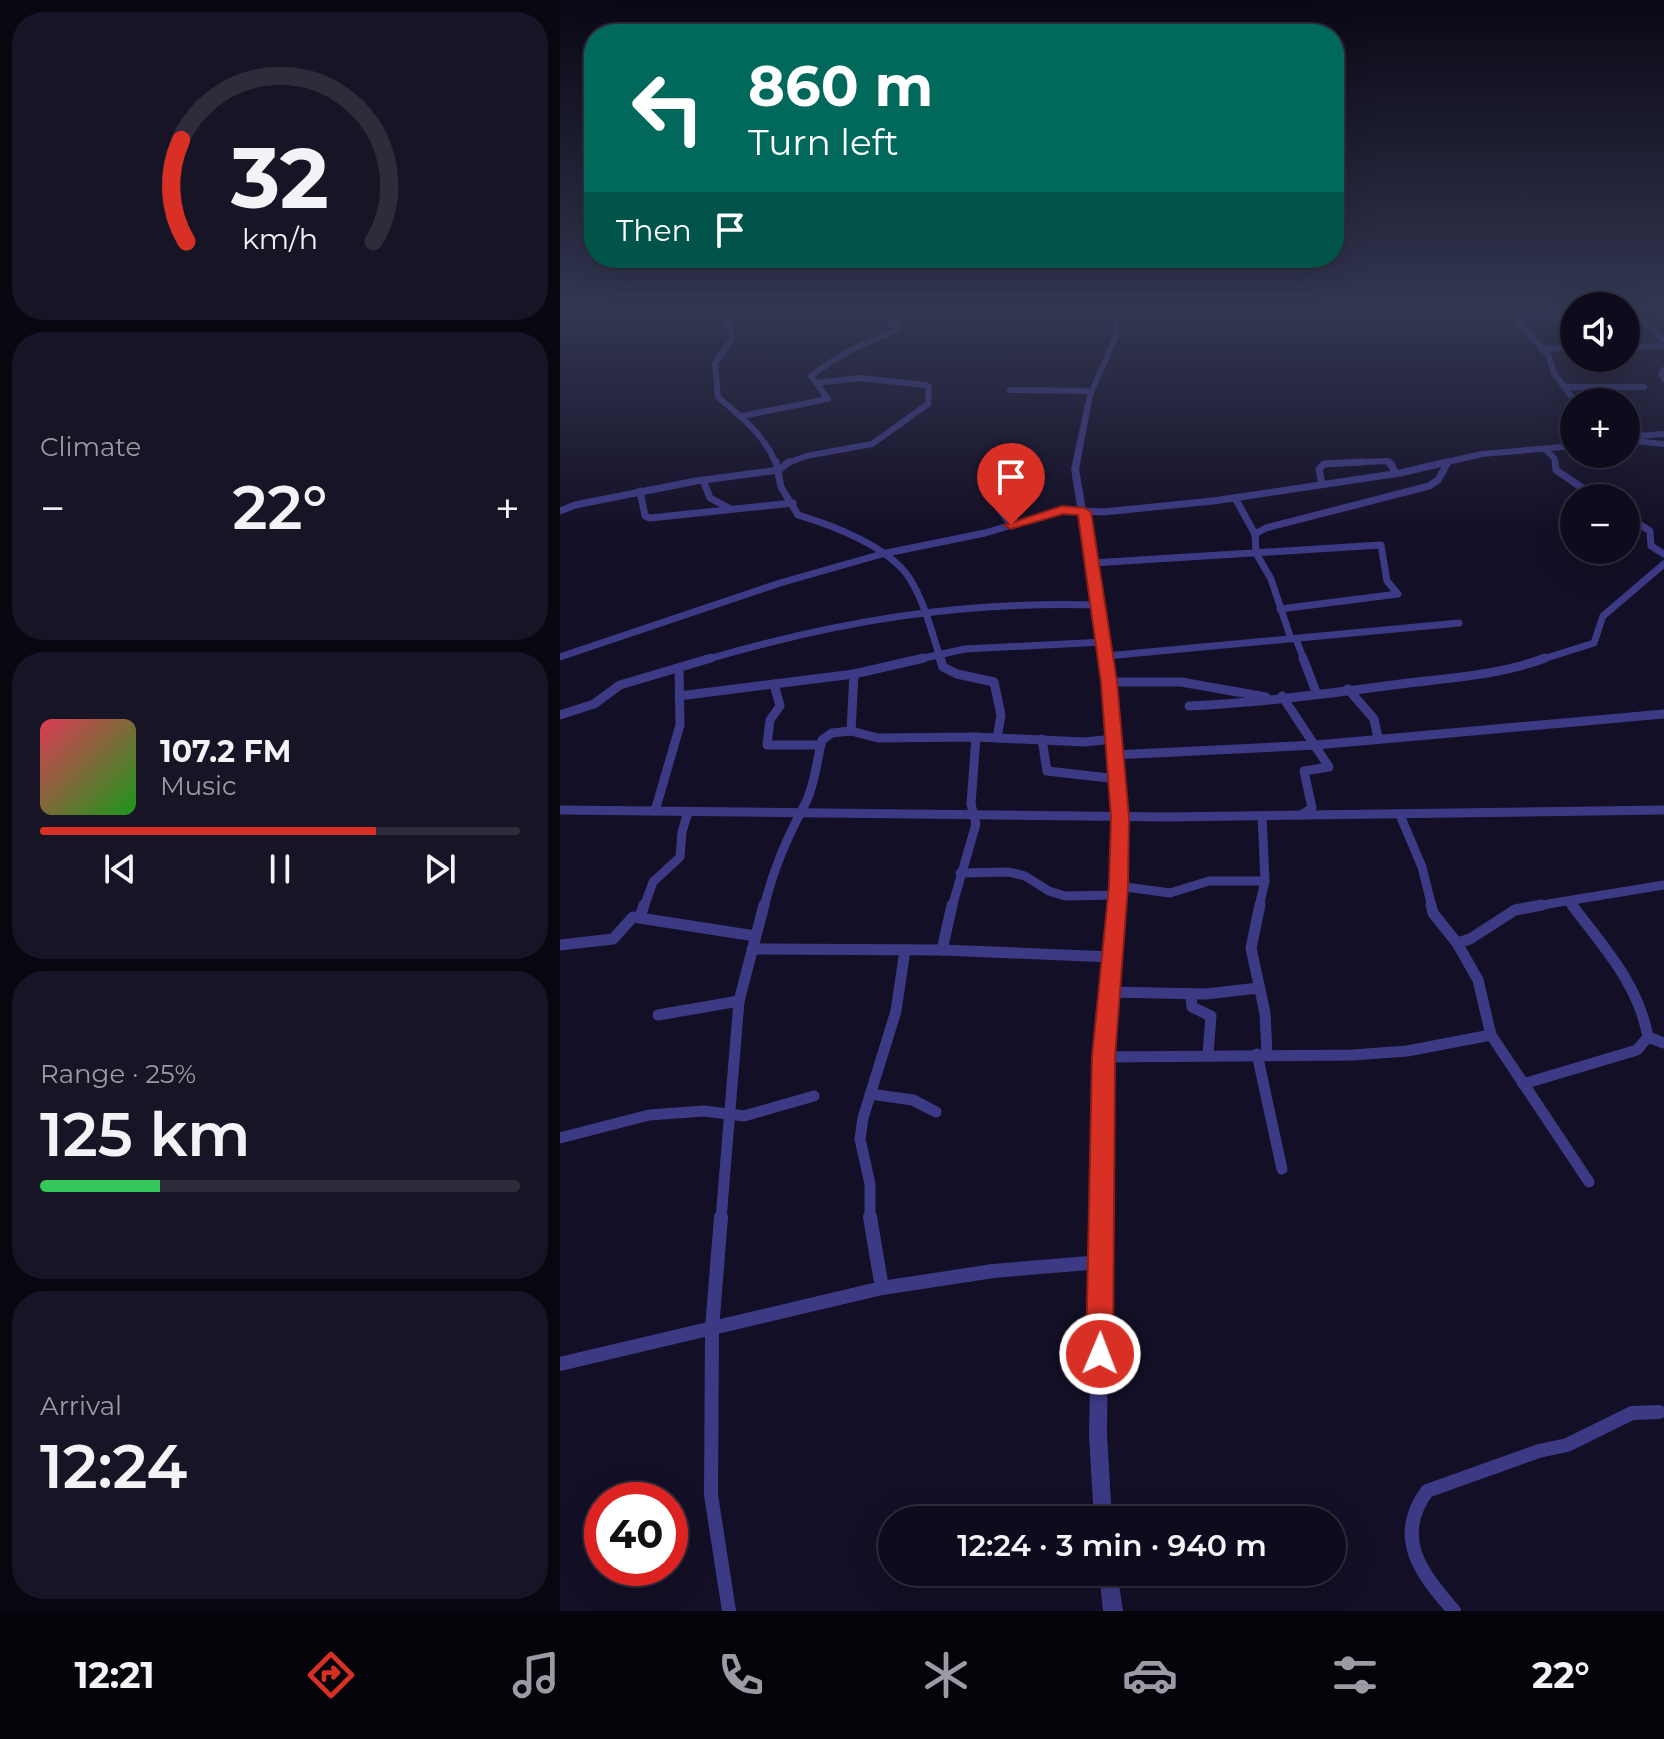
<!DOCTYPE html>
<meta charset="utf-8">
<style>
:root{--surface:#0e0b1c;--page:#171425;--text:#f1f3f6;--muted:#9b9ba3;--line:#2e2b3b;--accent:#d93025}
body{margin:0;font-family:Montserrat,sans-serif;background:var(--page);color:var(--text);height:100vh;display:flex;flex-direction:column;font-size:30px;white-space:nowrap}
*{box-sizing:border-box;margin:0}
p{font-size:26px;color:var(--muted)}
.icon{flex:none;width:44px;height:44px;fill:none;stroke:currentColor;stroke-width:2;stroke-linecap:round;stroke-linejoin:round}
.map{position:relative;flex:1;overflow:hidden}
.details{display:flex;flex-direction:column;gap:12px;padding:12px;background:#08060f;width:560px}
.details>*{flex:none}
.top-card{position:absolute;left:24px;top:24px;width:760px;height:244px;border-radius:32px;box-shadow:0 8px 32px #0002,0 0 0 2px var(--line);background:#00695c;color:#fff;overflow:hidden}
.tools{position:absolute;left:1000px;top:292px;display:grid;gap:16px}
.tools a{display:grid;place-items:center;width:80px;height:80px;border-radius:50%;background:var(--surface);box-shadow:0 8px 32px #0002,0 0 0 2px var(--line);font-size:40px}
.speed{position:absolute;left:24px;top:1482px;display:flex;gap:16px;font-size:40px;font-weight:700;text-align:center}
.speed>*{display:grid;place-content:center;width:104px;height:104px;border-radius:50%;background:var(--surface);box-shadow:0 8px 32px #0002,0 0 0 2px var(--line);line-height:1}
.speed .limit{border:12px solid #d22;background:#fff;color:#111}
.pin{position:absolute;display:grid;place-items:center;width:68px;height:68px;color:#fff;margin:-82px -34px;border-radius:50% 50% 50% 0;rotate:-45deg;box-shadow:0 0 8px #0007}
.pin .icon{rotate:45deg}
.me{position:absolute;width:88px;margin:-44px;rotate:1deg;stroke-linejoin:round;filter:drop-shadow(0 0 6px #0008)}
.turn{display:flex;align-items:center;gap:28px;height:168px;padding:0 32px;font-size:36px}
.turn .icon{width:104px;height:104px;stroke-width:2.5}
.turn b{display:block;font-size:56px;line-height:68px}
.then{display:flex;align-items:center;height:76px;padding:0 32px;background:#0003;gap:16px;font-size:30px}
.big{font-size:60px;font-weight:600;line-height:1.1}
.details .card{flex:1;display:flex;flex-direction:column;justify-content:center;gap:12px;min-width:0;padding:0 28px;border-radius:32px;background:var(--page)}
.details .dial{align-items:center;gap:0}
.dial svg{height:208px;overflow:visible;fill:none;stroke:var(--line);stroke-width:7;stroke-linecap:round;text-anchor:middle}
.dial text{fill:var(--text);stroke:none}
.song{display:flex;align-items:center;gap:24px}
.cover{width:96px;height:96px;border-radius:12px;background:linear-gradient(135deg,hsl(350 70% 55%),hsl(120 70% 35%))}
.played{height:8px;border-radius:4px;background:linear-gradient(90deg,var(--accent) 70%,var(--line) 70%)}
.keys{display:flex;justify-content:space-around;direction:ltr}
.heat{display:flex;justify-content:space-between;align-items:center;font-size:44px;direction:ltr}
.charge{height:12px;border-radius:6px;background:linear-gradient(90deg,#34c759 25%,var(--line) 0)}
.trip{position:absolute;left:318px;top:1506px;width:468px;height:80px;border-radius:40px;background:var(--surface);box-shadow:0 8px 32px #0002,0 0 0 2px var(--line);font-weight:600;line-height:80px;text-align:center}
.menu{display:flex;height:128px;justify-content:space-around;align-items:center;background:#06040b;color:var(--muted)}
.menu .icon{width:56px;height:56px}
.menu .current{color:var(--accent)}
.menu b{font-size:36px;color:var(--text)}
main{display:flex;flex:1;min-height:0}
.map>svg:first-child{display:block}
</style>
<main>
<section class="details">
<div class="card dial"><svg viewBox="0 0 100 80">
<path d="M14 69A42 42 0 1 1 86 69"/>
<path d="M14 69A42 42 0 0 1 12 30" stroke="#d93025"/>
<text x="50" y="56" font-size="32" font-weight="700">32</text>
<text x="50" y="72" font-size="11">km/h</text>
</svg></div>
<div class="card"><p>Climate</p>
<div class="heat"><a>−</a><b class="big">22°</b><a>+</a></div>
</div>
<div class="card">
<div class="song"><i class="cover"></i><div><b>107.2 FM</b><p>Music</p></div></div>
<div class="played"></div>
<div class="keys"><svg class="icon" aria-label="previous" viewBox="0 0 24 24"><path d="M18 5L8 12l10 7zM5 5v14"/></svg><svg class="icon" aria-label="pause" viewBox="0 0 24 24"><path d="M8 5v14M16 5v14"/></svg><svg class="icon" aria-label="next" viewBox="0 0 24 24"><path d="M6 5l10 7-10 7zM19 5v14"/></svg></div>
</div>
<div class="card"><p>Range · 25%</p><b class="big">125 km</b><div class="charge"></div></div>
<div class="card"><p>Arrival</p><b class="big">12:24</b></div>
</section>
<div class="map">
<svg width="1104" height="1611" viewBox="0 0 1104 1611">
<rect width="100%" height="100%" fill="#130f26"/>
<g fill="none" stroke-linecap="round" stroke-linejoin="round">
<g stroke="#3d3a85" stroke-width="6">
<path d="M167 308 172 339 155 363 158 397C181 417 205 435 216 464"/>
<polyline points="953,308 963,327 989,356 994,373 1015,402"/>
<polyline points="1066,310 1080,317 1104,341"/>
<polyline points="957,314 1014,317"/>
<polyline points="1014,335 1011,337 1014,341"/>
<polyline points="1066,347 1104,346"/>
<polyline points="983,349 1014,348"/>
<polyline points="1104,370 1101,374 1104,379"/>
<polyline points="1004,387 1084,387"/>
<polyline points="450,390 532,391"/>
<path d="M182 416 268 399 251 376C277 356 306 341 337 331L338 327 331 324 332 308"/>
<polyline points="1077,436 1104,434"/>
<polyline points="1066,440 1104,444"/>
<polyline points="985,449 995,459 995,464"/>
<polyline points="225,464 246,456 312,444 368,404 369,387 365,385 299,378 256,383"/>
<polyline points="764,464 827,461 832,464"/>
<polyline points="878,464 922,454 1014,446"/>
</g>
<g stroke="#3d3a85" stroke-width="7">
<path d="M216 462 221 487 238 515C272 525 330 547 350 579 365 603 372 634 381 660"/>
<polyline points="829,462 836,473"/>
<polyline points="995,462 996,470 1037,498"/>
<polyline points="143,480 150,498 169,508"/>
<polyline points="762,484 759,469 764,464 802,462"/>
<polyline points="425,489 451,525"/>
<polyline points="80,491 85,516 90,518 233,503"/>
<polyline points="675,498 695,534 696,553 711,579 731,639"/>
<polyline points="0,511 15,505 136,481 219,470 229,462"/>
<polyline points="1066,516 1090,531 1091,546 1104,554"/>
<polyline points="695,534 706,528 869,486 878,480 888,462"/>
<polyline points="532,563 821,545 827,581 838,594 720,609"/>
<polyline points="736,639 744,660"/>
<polyline points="546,656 899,623"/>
<polyline points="0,657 220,583 322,554 425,533 502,510 543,512 653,501 840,473 887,462"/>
<path d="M145 660C279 621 397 601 538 605"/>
<polyline points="355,660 405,649 544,642"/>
<polyline points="980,660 1034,643 1043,616 1104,564"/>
</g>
<g stroke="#3d3a85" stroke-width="9">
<polyline points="380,658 383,667 397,674 434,682 441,715 437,738"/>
<polyline points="743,658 756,692"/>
<polyline points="549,682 621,682 706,697"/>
<polyline points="214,684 220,706 210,720 207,745 261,745"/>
<polyline points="788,689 814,719 818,738"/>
<polyline points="119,696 294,674 364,658"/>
<polyline points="722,696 769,767 744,771 752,808 741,815"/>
<path d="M629 706C700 703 771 693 841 684 889 678 941 675 985 658"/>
<polyline points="0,715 34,704 60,685 151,658"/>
<polyline points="291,731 294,674"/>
<polyline points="482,739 487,771 558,779"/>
<polyline points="554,755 756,745 1104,714"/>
<polyline points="0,810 607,817 1104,810"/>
<polyline points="95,811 120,725 119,669"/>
<polyline points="840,815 862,867 872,907"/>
<polyline points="400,873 449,872 465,876 489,891 505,896 557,895"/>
<polyline points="558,886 610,893 649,881 705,881"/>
<polyline points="1010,902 1014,907"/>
<polyline points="84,907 93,882 120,857 122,832 128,812"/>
<path d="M204 907C214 867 227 838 246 802 255 784 257 759 262 740L272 733 291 731 318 738 416 737 524 742 554 739"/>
<polyline points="392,907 416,824 411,804 416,737"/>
<polyline points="699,907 705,881 702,816"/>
<polyline points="970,907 1104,885"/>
</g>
<g stroke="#3d3a85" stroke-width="11">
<polyline points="700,905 691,948 705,1013 707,1054"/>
<polyline points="871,905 873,913 897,943 918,980 931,1035 1029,1182"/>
<polyline points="80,917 84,905"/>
<polyline points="897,943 910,939 955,910 982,905"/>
<polyline points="0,945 53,939 73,917 195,936"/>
<polyline points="192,949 382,950 552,957"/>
<polyline points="382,950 392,905"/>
<polyline points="548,992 646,994 698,988"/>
<polyline points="631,994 632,1007 651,1016 648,1054"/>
<polyline points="98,1015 179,1001"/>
<polyline points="1088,1037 1104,1043"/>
<polyline points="697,1054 722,1169"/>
<polyline points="543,1057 793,1055 847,1051 931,1035"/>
<path d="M963 1084 1077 1050 1088 1037C1078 983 1044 948 1012 905"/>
<polyline points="310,1094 353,1100 376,1112"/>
<polyline points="0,1138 89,1115 144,1111 184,1116 254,1096"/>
<polyline points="161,1219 179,1001 204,905"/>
<polyline points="310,1219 310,1184 300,1139 303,1118 336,1011 345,950"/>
</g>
<g stroke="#3d3a85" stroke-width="14">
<polyline points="161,1217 152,1329 151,1495 169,1611"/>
<polyline points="310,1217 322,1288"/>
<polyline points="0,1364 322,1288 433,1271 541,1262"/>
<path d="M894 1611C861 1573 833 1538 867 1491L979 1451 1007 1445 1072 1413 1099 1412"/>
</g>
<g fill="#3d3a85" fill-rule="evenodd">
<polygon points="544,308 550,308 559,325 559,336 533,395 519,469 551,656 566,817 564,886 550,1057 547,1435 552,1520 534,1520 529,1435 536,1057 552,886 554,817 541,656 511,469 527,395 553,336 553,325"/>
<polygon points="539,1572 557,1572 563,1611 543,1611"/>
</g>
</g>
<linearGradient id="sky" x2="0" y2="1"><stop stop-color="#0a0815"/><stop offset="0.58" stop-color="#333752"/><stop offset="1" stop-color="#333752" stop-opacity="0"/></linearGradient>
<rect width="1104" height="533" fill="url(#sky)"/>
<polygon fill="#d93025" stroke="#8d1f18" stroke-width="2" points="502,506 524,508 531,512 557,682 569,817 568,886 555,1057 553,1354 549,1363 540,1367 530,1363 526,1354 532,1057 549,886 551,817 541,682 518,515 503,514 451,529 444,525"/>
</svg>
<div class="tools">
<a><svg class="icon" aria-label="sound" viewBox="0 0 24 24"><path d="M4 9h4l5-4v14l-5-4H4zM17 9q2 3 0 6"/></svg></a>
<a>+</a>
<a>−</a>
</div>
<div class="speed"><div class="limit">40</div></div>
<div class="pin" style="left:451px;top:525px;background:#d93025"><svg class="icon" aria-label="arrive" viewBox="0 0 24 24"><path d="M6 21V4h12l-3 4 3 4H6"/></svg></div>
<svg class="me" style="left:540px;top:1354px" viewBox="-20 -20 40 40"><circle r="17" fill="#d93025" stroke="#fff" stroke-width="3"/><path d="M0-11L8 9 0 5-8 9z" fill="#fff"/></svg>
<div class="trip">12:24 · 3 min · 940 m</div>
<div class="top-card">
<div class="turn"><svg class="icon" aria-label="left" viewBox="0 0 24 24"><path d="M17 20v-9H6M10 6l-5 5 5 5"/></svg><div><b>860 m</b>Turn left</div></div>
<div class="then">Then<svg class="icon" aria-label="arrive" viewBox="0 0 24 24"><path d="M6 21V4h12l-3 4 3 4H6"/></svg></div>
</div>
</div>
</main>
<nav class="menu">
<b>12:21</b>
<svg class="icon current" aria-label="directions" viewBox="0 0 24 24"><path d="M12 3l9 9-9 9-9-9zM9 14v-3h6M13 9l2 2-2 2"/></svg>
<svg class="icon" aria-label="music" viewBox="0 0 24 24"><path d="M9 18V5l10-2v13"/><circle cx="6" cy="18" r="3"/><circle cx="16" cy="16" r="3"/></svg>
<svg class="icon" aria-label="phone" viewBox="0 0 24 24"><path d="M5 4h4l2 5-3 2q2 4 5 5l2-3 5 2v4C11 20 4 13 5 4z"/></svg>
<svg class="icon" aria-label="climate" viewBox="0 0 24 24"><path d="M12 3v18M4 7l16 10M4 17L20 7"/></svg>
<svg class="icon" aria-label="car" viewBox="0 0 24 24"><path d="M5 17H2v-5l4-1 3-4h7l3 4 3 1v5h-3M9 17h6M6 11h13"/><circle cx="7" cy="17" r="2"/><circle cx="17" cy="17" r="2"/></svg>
<svg class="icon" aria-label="filters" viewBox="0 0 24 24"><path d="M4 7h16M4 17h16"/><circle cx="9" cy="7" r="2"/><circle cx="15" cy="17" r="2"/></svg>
<b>22°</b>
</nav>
